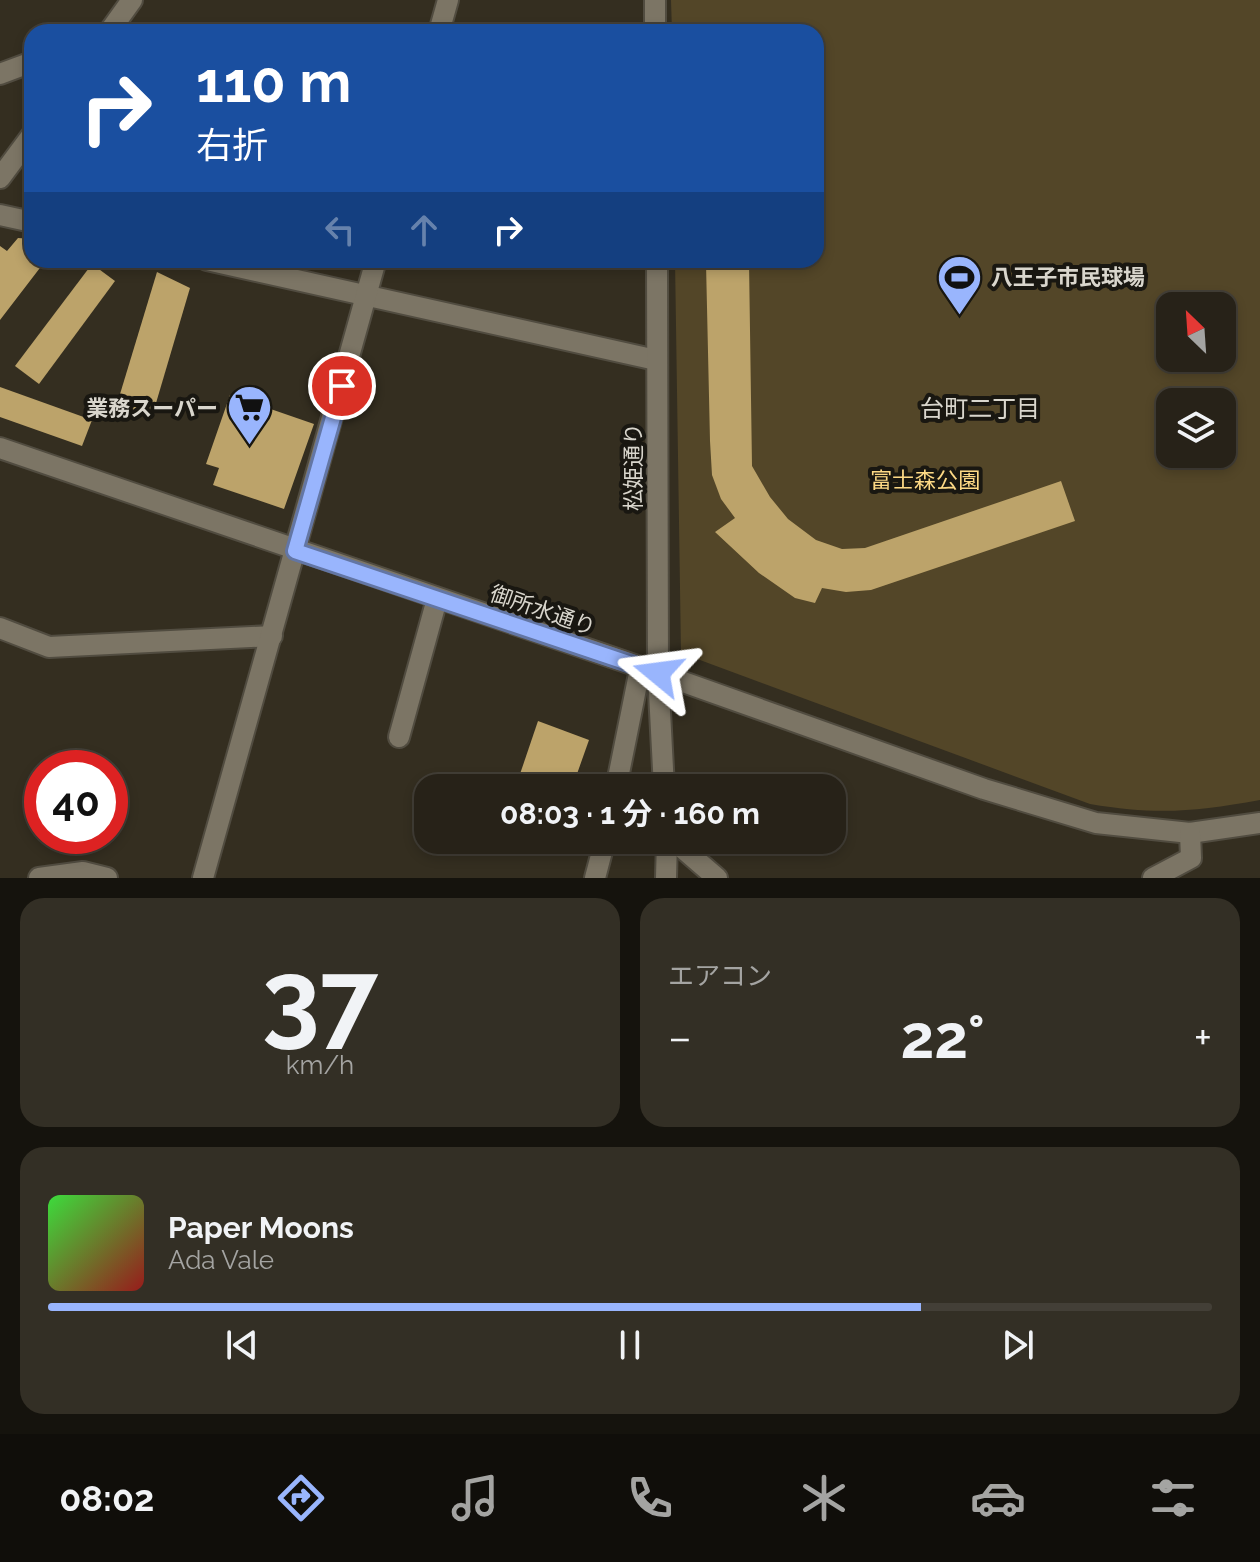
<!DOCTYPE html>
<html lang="ja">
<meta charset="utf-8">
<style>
:root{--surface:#272218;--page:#332f25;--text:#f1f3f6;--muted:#a4a4a2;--line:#433f37;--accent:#99b5fd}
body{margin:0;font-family:Raleway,"Noto Sans JP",sans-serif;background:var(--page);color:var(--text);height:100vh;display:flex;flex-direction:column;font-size:30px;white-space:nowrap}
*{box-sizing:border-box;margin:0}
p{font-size:26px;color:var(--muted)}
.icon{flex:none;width:44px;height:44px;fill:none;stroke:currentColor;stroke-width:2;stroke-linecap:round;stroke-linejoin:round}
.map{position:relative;height:878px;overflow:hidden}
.sheet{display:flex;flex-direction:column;gap:20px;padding:20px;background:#15130d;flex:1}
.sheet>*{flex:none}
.top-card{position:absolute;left:24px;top:24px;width:800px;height:244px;border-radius:24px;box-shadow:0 4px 12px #0003,0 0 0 2px var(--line);background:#1a4fa0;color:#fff;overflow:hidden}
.needle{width:52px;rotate:335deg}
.buttons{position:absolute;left:1156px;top:292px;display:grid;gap:16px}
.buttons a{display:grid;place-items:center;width:80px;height:80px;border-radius:16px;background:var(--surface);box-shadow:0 4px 12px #0003,0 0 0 2px var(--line);font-size:40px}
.speed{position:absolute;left:24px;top:750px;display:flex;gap:16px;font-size:40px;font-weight:700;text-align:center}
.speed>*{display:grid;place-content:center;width:104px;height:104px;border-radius:50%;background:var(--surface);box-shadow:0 4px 12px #0003,0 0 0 2px var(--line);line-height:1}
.speed .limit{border:12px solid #d22;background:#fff;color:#111}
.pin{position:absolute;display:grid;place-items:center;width:68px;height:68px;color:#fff;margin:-34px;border:4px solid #fff;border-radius:50%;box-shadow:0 2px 8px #0007}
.me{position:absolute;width:88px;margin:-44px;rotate:286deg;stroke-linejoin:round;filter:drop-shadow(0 0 6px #0008)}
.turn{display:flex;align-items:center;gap:28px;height:168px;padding:0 40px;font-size:36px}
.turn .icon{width:104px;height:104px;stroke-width:2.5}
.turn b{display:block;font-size:56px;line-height:68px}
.lanes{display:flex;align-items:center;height:76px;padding:0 40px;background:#0003;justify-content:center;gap:40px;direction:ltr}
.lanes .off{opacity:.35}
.big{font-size:60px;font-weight:700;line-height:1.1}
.sheet .card{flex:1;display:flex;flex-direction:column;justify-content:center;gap:12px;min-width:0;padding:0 28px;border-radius:24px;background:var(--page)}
.sheet .dial{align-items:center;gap:0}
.dial b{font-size:104px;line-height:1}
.song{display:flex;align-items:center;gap:24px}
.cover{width:96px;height:96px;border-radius:12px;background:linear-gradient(135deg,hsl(120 70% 55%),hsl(0 70% 35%))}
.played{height:8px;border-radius:4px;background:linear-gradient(90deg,var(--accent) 75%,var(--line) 75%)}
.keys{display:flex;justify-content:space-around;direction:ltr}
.heat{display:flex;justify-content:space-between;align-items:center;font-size:44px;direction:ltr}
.sheet .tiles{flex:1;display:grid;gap:20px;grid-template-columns:1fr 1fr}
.card:last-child{grid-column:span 2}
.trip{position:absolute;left:414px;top:774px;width:432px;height:80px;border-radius:24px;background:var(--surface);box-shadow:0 4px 12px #0003,0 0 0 2px var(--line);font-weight:700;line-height:80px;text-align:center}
.dock{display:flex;height:128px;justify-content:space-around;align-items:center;background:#100e0a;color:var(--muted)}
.dock .icon{width:56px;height:56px}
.dock .current{color:var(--accent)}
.dock b{font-size:36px;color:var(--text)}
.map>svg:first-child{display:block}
</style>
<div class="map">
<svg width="1260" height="878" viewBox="0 0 1260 878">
<rect width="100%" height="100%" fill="#342e20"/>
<path fill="#534628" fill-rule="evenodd" d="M671 0H1260V800C1194 812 1156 815 1090 804L681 653 675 260H816V32H672ZM1170 306H1222V358H1170ZM1170 402H1222V454H1170Z"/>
<g fill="#bca36a">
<polygon points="18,238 32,239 32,260 46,260 0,320 0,246 7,251"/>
<polygon points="749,262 752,466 770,497 788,519 816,540 842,549 865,548 1061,481 1075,521 871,590 846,592 822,588 815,603 795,598 759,573 715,532 735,518 721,499 712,475 710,441 706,263"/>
<polygon points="92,264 115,281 39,384 15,366"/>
<polygon points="157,272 190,288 151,420 117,404"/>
<polygon points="0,387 92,420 82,446 0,417"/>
<polygon points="230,395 314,424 284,509 213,485 219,468 206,464"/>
<polygon points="538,721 589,740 572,788 549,788 519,777"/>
</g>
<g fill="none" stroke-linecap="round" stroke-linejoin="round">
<defs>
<g id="minor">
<polyline points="655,0 655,32"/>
<polyline points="109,32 132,0"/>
<polyline points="439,32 448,0"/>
<polyline points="0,74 32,62"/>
<polyline points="0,178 32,135"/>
<polyline points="0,215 32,222"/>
<polyline points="207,260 656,360"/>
<polyline points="657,260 658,673 664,788"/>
<polyline points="0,448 658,673 984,789 1096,823 1190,833 1260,823"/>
<polyline points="0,628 49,647 272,636"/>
<polyline points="399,737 437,599"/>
<polyline points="616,788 640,669"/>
<polyline points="673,840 717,878"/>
<polyline points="39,878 83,872 107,878"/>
<polyline points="203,878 376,260"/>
<polyline points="595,878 605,840"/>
<polyline points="666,878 667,840"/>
<polyline points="1153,878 1191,858 1190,833"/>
</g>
</defs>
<use href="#minor" stroke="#514c40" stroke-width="24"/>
<use href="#minor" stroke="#7c7565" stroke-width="20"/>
</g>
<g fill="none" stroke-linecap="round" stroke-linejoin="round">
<defs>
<polyline id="route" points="342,386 295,551 658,673"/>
</defs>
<use href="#route" stroke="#6376a4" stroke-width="20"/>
<use href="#route" stroke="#99b5fd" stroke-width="14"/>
</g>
<defs>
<symbol id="stadium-pin" viewBox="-11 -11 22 30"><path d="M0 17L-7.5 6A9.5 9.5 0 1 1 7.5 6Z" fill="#99b5fd" stroke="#191711"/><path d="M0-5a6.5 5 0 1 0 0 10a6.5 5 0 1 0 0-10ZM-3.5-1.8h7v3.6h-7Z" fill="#111"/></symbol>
<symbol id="supermarket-pin" viewBox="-11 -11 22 30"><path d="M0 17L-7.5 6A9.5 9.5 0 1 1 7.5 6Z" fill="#99b5fd" stroke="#191711"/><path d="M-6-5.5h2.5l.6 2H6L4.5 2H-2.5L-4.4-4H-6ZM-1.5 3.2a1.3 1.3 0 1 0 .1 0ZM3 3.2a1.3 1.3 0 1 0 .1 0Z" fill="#111"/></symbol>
</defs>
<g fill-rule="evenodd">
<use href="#stadium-pin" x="934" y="252" width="51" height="69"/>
<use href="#supermarket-pin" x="224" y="382" width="51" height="69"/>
</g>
<g text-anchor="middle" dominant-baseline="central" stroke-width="8" stroke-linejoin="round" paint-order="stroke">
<g font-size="22" font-weight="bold" fill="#d9d6cd" stroke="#191711" text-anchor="start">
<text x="991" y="277">八王子市民球場</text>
<text x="218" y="408" text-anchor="end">業務スーパー</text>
</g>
<g font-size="22" fill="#d9d6cd" stroke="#191711">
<text transform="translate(633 467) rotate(-90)">松姫通り</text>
<text transform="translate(543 610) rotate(19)">御所水通り</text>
</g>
<g font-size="22" fill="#fdd985" stroke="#191711">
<text x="925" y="480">富士森公園</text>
</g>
<g font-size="24" fill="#d9d6cd" stroke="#191711">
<text x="980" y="408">台町二丁目</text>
</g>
</g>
</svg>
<div class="buttons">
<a><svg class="needle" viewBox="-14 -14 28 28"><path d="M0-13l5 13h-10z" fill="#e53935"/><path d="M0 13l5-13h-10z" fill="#a4a4a2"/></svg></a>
<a><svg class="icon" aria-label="layers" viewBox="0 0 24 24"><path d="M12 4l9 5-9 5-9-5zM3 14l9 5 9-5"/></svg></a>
</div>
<div class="speed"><div class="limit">40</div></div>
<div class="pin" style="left:342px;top:386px;background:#d93025"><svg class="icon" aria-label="arrive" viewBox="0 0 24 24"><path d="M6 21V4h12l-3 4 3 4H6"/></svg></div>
<svg class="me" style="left:658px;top:673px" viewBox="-20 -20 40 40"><path d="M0-17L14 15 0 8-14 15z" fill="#99b5fd" stroke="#fff" stroke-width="4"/></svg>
<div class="trip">08:03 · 1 分 · 160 m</div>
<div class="top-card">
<div class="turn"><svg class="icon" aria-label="right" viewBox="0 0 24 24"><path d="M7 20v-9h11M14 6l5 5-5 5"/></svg><div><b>110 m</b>右折</div></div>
<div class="lanes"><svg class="icon off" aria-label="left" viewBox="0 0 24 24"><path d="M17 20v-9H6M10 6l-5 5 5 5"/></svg><svg class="icon off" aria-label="ahead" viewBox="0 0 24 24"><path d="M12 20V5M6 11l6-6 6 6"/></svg><svg class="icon" aria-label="right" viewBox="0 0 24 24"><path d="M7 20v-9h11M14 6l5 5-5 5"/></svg></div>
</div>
</div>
<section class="sheet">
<div class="tiles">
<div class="card dial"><b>37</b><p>km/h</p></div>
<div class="card"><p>エアコン</p>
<div class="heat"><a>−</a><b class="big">22°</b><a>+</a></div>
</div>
<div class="card">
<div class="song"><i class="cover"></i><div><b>Paper Moons</b><p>Ada Vale</p></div></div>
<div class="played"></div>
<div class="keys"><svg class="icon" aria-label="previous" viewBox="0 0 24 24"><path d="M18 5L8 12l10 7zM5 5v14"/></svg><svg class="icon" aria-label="pause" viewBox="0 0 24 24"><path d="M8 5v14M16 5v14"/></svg><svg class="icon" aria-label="next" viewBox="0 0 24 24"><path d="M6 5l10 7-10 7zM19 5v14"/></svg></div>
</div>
</div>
</section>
<nav class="dock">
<b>08:02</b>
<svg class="icon current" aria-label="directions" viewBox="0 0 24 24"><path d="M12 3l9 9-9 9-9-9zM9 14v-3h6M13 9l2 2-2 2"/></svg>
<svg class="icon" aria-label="music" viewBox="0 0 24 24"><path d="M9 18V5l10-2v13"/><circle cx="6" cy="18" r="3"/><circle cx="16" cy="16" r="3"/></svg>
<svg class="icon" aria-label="phone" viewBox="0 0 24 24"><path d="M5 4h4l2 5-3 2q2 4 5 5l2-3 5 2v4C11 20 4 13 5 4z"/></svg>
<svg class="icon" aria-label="climate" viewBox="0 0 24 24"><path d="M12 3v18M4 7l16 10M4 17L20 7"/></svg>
<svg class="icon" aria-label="car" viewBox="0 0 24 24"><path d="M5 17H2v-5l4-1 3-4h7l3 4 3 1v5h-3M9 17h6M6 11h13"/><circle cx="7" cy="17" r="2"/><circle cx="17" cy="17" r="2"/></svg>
<svg class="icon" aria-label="filters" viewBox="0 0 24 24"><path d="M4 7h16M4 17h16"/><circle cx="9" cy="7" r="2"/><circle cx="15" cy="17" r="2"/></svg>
</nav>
